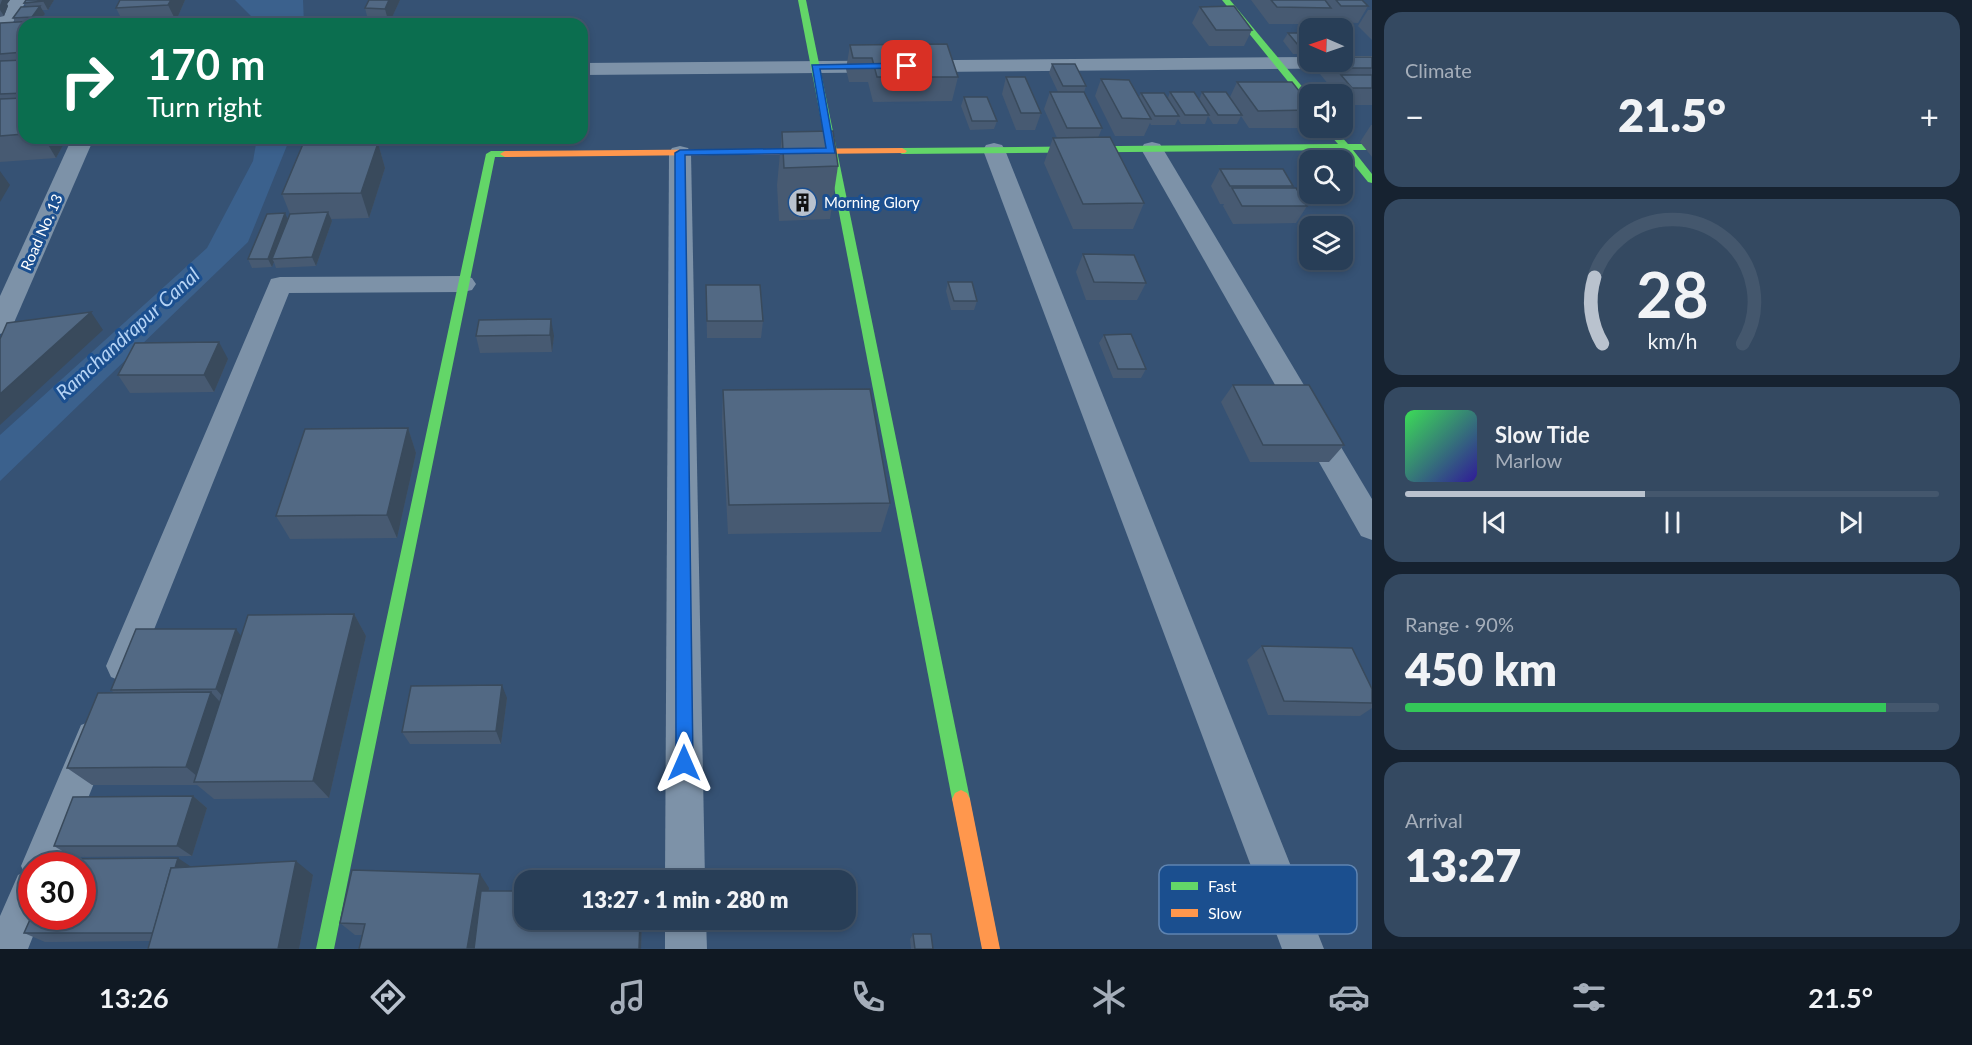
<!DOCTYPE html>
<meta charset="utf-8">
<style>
:root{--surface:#283e57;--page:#344961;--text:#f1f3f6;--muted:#a5aeba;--line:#44576d;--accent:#b9c2ce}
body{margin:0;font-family:Lato,sans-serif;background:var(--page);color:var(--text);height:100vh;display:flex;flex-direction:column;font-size:22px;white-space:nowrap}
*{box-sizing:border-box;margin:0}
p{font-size:20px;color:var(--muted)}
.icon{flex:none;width:33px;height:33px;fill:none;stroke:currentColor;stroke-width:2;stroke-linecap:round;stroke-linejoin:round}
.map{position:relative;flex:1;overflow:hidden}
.side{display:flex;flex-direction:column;gap:12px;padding:12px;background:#162230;width:600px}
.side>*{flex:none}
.top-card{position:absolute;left:18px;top:18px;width:570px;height:126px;border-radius:18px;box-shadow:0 3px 9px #0003,0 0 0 2px var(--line);background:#0b6e4f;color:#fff;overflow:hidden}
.needle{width:39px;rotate:272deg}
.tools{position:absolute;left:1299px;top:18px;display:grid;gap:12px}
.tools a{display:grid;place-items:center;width:54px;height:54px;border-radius:12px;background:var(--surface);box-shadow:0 3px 9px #0003,0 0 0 2px var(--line);font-size:30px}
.speed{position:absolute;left:18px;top:852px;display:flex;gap:12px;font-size:30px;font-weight:700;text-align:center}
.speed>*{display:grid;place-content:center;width:78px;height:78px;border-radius:50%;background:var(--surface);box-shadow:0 3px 9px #0003,0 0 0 2px var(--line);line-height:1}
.speed .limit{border:9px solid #d22;background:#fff;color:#111}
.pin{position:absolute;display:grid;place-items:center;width:51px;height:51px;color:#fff;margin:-26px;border-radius:12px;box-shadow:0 3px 9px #0006}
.me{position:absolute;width:66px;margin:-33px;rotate:0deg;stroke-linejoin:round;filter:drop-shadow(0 0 4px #0008)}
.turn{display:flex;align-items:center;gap:21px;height:126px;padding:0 30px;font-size:27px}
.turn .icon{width:78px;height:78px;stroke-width:2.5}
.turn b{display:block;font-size:42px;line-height:51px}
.big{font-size:45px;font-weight:800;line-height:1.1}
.side .card{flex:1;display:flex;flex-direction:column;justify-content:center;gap:9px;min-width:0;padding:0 21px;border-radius:18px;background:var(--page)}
.side .dial{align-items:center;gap:0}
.dial svg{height:156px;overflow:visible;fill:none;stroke:var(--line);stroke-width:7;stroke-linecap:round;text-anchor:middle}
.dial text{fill:var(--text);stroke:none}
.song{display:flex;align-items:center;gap:18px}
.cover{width:72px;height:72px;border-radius:9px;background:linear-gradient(135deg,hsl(130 70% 55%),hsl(250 70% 35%))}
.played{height:6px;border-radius:3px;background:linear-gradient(90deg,var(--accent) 45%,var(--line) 45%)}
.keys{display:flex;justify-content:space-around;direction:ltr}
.heat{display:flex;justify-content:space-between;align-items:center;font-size:33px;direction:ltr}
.charge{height:9px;border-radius:4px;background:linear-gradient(90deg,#34c759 90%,var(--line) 0)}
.trip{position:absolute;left:514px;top:870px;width:342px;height:60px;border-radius:18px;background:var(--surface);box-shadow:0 3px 9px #0003,0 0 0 2px var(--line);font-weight:800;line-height:60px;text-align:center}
.menu{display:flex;height:96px;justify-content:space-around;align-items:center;background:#101923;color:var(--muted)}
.menu .icon{width:42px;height:42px}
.menu .active{color:var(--accent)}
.menu b{font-size:27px;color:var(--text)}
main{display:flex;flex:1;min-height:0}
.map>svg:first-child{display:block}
</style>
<main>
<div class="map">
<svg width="1372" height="949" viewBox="0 0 1372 949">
<rect width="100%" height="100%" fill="#365274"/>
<g fill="#3b618d">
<polygon points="235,0 303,0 304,24 259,24"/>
<polygon points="257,138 290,138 248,242 0,481 0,435 207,248 253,161"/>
</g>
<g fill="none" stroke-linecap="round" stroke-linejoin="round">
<g fill="#7d92a8" fill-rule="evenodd">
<polygon points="9,0 27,0 7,32 0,34 0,14"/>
<polygon points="1342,56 1372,56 1372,68 582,75 582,63 1310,57 1310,62 1342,62"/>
<polygon points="72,138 94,138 13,325 9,331 0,334 0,296"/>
<polygon points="1152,142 1160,144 1163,149 1372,499 1372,540 1361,536 1141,149 1144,144"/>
<polygon points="994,143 1002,145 1005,150 1324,949 1282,949 983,150 986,145"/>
<polygon points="680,146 688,148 691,153 705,880 665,880 669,153 672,148"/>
<polygon points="463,276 472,278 476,284 472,290 463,292 289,293 135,677 123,682 111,677 106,666 271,279 280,277"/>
<polygon points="94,720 107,725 112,738 61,866 32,866 32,916 41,916 28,949 0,949 0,916 18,875 24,872 21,866 81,725"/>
<polygon points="665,920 706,920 707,949 665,949"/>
</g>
<g fill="#63d668" fill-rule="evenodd">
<polygon points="798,0 806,0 970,799 967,805 961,808 955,805 952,799"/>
<polygon points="1222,0 1230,0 1310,96 1310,106 1307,105"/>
<polygon points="1336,133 1339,134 1348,144 1372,144 1372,150 1353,150 1372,174 1372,183 1368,182 1342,150 902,154 897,151 902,148 1338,144 1331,136"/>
<polygon points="491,151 505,151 510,154 505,157 495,157 334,949 316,949 486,154"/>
</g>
<g fill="#ff974d" fill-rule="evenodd">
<polygon points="902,148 907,151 905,153 505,157 500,154 505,151"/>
<polygon points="961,790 967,793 970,799 1000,949 982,949 952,799 955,793"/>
</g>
</g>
<g fill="#475a72">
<polygon points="0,0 10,0 7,4 8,6 4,16 0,17"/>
<polygon points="54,0 48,10 42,10 45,14 39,21 107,17 110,24 24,24 24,138 67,138 56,158 0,162 0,24 16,23 13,18 26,6 24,3"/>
<polygon points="185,0 176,21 124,24 116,8"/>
<polygon points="369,0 400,0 389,24 369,24 365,8"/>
<polygon points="1251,0 1362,0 1368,6 1358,23 1332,22 1327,16 1322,24 1269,24"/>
<polygon points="1200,7 1252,30 1244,46 1209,46 1192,23"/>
<polygon points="1368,10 1372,10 1372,40 1358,26"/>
<polygon points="1288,33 1309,33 1310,54 1293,54 1283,41"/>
<polygon points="850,45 958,77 952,101 873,102 868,82 849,82 846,69"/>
<polygon points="1328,62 1342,62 1372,68 1372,105 1342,105 1342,94 1333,94 1332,92 1336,85 1329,85 1320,74"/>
<polygon points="1052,64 1086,86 1084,92 1102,128 1098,138 1144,203 1133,229 1073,229 1044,163 1053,138 1057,138 1044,109 1050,92 1058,92 1049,73"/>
<polygon points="1006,77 1041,113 1035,130 1016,130 1002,94"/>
<polygon points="1101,79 1139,97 1141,93 1168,98 1170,92 1199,100 1202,92 1230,97 1237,82 1310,105 1310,118 1304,128 1249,128 1241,116 1237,124 1213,124 1208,116 1205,124 1181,124 1178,119 1175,125 1151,125 1150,123 1144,136 1115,136 1095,96"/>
<polygon points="964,97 997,121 994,129 970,130 961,106"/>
<polygon points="1371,125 1372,125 1372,157 1360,142"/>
<polygon points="782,132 838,166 830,219 779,221 777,185"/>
<polygon points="378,143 385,168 369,218 331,219 332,221 316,266 276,268 274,262 272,267 252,268 248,259 288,219 290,214 282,194"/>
<polygon points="1220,169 1293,186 1292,188 1307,206 1296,223 1233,224 1223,206 1224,204 1220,204 1211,186"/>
<polygon points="1083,254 1146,283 1137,300 1086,300 1076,272"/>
<polygon points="948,282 977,301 974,310 951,310 946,291"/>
<polygon points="706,285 763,321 761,338 707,338"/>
<polygon points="479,320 554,336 552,352 480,353 476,336"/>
<polygon points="1104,335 1146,369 1141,378 1113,378 1099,343"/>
<polygon points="228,359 214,392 130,393 118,375"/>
<polygon points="1233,385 1344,445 1329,462 1250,462 1221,402"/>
<polygon points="723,390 890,503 881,532 728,534 722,421"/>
<polygon points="408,428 416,453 397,538 290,539 276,516"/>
<polygon points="354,614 366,636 329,798 214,799 197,785 92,785 67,768 114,693 111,690 241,636"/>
<polygon points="1262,646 1372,689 1372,708 1360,716 1268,715 1247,660"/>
<polygon points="507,698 501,744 410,744 402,732"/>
<polygon points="193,796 207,808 192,856 72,857 54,846"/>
<polygon points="191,867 313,875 299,949 148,949 150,941 45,942 24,933"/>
<polygon points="489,888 488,891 525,920 642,920 641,949 359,949 362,935 355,935 340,923"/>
<polygon points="913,934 933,949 911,949 910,939"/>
</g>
<g fill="#394a5c">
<polygon points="2,0 10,0 7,4 8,6 4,16 0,10 0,5"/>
<polygon points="44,0 54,0 48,10 43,1"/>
<polygon points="171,0 185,0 176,21 168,5"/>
<polygon points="389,0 400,0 389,24 385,9"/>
<polygon points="40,6 45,14 37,24 36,24 32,17"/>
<polygon points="107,17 110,24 103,24"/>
<polygon points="44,138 67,138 56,158"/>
<polygon points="378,143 385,168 369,218 361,193"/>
<polygon points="0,171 10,185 0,202"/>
<polygon points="328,212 332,221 316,266 312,257"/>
<polygon points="285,213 289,222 272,259 274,262 272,267 268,259"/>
<polygon points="91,312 103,330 0,425 0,394"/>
<polygon points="551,319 554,336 552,352 550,335"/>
<polygon points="219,342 228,359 214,392 204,375"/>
<polygon points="408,428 416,453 397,538 387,515"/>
<polygon points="354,614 366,636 329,798 313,781"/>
<polygon points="236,629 247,644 228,703 216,689"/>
<polygon points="502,685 507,698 501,744 496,731"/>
<polygon points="211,692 229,712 204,782 186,767"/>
<polygon points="193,796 207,808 192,856 177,846"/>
<polygon points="178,858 193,868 155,933"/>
<polygon points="296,861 313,875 299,949 278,949"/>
<polygon points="480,874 489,888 479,949 467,949"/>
<polygon points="640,920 642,920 641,949 639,949"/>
</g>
<g fill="#526984" stroke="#394a5c" stroke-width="1.5">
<polygon points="26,0 44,0 43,1 24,3"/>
<polygon points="120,0 171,0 168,5 116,8"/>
<polygon points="369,0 389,0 385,9 365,8"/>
<polygon points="1271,0 1325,0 1331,8 1277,7"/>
<polygon points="1336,0 1362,0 1368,6 1341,6"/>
<polygon points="40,6 32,17 13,18 21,7"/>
<polygon points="1234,6 1252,30 1216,30 1200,7"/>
<polygon points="107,17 103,24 24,24 24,52 0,54 0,23"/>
<polygon points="1288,33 1309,33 1310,45 1298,45"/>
<polygon points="947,44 958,77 877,77 872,58 853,58 850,45"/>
<polygon points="1342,57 1372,57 1372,68 1339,68 1334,62 1342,62"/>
<polygon points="24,60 24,93 0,94 0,61"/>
<polygon points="1052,64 1075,64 1086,86 1063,86"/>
<polygon points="1341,75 1372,75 1372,88 1352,88"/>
<polygon points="1006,77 1025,77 1041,113 1021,113"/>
<polygon points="1101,79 1129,80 1151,119 1122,118"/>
<polygon points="1237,82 1292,82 1310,105 1310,110 1258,111"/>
<polygon points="1050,92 1084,92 1102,128 1067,128"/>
<polygon points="1170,92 1194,92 1209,115 1185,115"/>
<polygon points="1202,92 1226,92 1242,115 1218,115"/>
<polygon points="1141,93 1164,93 1179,116 1155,116"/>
<polygon points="964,97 987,97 997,121 972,121"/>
<polygon points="24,98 24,134 0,136 0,99"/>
<polygon points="833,131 838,166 784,168 782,132"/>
<polygon points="1110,137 1144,203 1083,204 1053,138"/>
<polygon points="378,143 361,193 282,194 303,144"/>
<polygon points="1220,169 1283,169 1293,186 1230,186"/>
<polygon points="1232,188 1296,188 1307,206 1242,206"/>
<polygon points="328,212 312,257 272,259 290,214"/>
<polygon points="285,213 268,259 248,259 267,214"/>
<polygon points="1083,254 1134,255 1146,283 1094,282"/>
<polygon points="948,282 972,282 977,301 954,301"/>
<polygon points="706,285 760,285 763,321 707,321"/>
<polygon points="91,312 0,394 0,339 7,323"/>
<polygon points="551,319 550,335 476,336 479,320"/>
<polygon points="1131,334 1146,369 1118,369 1104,335"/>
<polygon points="219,342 204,375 118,375 135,343"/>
<polygon points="1233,385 1309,385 1344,445 1263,445"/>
<polygon points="870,389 890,503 729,505 723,390"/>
<polygon points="408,428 387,515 276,516 305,429"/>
<polygon points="354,614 313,781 194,782 248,615"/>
<polygon points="136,629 236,629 216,689 111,690"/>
<polygon points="1262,646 1352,648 1372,689 1372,703 1284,701"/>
<polygon points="502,685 496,731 402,732 411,686"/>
<polygon points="211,692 186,767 67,768 98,693"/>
<polygon points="193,796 177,846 54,846 73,797"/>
<polygon points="178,858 175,868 171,868 153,933 24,933 32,915 32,916 82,916 82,866 51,866 53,859"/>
<polygon points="296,861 278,949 148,949 171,868"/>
<polygon points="352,870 480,874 467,949 359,949 365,924 340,923"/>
<polygon points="481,891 525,891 525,920 640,920 639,949 474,949"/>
<polygon points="913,934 931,934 933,949 915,949"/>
</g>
<polygon fill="#1a73e8" stroke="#114b97" stroke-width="1.5" points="907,63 912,66 910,68 820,69 835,153 685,155 693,763 690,769 684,771 678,769 676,763 675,153 680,150 826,148 812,65"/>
<defs>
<symbol id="building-disc" viewBox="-11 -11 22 22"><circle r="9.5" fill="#b9c2ce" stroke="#1b4f8f"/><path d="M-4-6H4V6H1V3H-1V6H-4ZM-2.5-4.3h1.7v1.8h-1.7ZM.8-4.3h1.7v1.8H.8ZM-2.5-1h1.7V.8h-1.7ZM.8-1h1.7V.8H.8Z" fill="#111"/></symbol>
</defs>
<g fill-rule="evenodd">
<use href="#building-disc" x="786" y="186" width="33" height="33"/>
</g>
<g text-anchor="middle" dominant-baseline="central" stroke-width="6" stroke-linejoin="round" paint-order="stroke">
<g font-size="15" fill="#fff" stroke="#1b4f8f" text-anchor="start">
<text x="824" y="202">Morning Glory</text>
</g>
<g font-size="15" fill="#fff" stroke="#1b4f8f">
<text transform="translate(41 232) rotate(-66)">Road No. 13</text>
</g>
<g font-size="20" font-style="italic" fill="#b5d3f5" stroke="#1b4f8f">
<text transform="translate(127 333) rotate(-42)">Ramchandrapur Canal</text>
</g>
</g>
<rect x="1159" y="865" width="198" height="69" rx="9" fill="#1b4f8f" stroke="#5f84b1" stroke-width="1.5"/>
<rect x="1171" y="882" width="27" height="8" fill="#63d668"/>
<rect x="1171" y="909" width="27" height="8" fill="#ff974d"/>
<g font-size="16" fill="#fff">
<text x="1208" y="892">Fast</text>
<text x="1208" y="919">Slow</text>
</g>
</svg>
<div class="tools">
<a><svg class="needle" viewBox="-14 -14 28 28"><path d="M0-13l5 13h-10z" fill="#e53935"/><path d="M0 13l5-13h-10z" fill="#a5aeba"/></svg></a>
<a><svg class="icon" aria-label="sound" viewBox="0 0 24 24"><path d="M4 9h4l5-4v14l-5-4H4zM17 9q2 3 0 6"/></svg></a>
<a><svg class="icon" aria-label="search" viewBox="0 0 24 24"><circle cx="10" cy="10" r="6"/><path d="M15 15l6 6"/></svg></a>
<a><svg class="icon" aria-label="layers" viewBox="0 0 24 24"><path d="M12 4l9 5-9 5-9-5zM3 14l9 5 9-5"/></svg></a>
</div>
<div class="speed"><div class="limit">30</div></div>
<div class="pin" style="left:907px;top:66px;background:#d93025"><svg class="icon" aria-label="arrive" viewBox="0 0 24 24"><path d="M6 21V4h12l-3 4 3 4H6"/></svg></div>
<svg class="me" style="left:684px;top:763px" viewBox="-20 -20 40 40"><path d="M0-17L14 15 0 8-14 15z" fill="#1a73e8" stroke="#fff" stroke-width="4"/></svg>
<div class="trip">13:27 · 1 min · 280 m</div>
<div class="top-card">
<div class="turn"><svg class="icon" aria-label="right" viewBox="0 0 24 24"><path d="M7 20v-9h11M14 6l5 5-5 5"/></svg><div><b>170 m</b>Turn right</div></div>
</div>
</div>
<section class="side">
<div class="card"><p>Climate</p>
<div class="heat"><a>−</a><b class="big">21.5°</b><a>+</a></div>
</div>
<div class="card dial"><svg viewBox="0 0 100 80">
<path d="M14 69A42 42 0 1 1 86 69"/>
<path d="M14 69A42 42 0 0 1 10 35" stroke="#b9c2ce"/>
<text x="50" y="56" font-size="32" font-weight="700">28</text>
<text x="50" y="72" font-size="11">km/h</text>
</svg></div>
<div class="card">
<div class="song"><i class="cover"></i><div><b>Slow Tide</b><p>Marlow</p></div></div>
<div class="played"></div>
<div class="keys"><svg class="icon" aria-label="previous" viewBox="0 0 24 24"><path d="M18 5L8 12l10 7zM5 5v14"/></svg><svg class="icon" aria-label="pause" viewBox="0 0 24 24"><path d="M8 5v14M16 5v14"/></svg><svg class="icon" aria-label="next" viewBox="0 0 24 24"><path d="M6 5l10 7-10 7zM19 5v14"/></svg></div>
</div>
<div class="card"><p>Range · 90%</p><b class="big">450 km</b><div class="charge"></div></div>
<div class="card"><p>Arrival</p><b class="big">13:27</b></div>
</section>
</main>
<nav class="menu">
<b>13:26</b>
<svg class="icon active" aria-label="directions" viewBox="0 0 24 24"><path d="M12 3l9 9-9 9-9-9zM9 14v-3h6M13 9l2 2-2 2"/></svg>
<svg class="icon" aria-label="music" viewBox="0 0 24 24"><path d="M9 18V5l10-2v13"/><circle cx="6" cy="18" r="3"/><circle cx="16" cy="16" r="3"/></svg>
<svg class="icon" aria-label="phone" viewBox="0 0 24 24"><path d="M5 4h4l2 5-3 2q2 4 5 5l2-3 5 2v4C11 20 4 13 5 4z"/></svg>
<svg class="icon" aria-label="climate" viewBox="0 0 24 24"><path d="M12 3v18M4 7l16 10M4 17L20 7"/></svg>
<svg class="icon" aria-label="car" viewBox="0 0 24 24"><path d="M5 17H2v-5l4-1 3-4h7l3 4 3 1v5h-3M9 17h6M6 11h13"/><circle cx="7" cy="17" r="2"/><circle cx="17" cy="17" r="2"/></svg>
<svg class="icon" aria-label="filters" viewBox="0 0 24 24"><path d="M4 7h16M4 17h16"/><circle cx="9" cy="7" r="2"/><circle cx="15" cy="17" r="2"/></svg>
<b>21.5°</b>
</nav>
